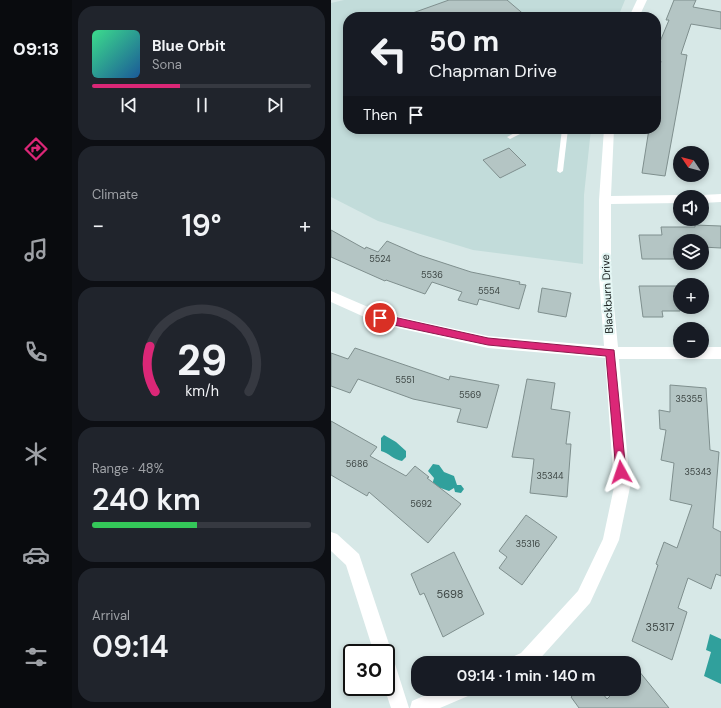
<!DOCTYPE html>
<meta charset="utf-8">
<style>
:root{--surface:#171b24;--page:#20242c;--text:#f1f3f6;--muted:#9ea1a6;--line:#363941;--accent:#db2777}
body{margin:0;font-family:"DM Sans",sans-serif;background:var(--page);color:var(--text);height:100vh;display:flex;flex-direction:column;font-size:15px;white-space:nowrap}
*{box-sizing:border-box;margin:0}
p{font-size:13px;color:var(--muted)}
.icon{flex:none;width:22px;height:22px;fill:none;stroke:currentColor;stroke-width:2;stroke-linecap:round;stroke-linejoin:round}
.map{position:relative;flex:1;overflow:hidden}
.details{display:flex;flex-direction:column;gap:6px;padding:6px;background:#0d0f14;width:259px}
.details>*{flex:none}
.hud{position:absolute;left:12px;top:12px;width:318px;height:122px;border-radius:16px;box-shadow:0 2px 6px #0003;background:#171b24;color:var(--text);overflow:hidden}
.needle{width:26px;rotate:305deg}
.controls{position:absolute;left:342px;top:146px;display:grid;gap:8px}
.controls a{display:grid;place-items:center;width:36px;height:36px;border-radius:50%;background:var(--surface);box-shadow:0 2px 6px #0003;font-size:20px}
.speed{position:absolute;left:12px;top:644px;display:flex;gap:8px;font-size:20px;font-weight:700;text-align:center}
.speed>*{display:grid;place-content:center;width:52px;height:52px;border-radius:50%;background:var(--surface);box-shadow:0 2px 6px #0003;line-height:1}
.speed .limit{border:2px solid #111;border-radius:6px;background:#fff;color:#111}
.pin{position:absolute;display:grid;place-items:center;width:34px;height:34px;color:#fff;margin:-17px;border:2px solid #fff;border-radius:50%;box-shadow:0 1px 4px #0007}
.me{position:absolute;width:44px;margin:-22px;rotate:355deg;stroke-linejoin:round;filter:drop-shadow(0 0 3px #0008)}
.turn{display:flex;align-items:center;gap:14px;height:84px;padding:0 20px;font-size:18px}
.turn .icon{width:52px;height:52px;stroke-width:2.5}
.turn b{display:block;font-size:28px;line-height:34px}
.then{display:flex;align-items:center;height:38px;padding:0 20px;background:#0003;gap:8px;font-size:15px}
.big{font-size:30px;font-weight:600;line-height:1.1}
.details .tile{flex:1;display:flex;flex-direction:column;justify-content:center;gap:6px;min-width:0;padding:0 14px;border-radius:16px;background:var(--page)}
.details .dial{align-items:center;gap:0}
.dial svg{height:104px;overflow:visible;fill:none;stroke:var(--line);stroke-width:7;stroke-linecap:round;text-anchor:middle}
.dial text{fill:var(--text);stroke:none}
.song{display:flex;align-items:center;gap:12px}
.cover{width:48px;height:48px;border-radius:6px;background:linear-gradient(135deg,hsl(150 70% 55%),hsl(210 70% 35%))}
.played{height:4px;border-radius:2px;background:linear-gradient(90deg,var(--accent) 40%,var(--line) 40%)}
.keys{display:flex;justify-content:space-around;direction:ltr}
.heat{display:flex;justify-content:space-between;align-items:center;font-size:22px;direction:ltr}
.charge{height:6px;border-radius:3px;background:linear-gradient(90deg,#34c759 48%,var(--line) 0)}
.trip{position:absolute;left:80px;top:656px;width:230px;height:40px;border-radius:16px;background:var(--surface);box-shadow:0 2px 6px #0003;font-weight:600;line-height:40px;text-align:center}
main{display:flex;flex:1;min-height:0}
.tab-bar{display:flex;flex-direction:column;width:72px;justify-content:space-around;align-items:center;background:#090b0e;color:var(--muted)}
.tab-bar .icon{width:28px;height:28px}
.tab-bar .active{color:var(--accent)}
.tab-bar b{font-size:18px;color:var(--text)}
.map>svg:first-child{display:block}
</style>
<main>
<nav class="tab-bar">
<b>09:13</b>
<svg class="icon active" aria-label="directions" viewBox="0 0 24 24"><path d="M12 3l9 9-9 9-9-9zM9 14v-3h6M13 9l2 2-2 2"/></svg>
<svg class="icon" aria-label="music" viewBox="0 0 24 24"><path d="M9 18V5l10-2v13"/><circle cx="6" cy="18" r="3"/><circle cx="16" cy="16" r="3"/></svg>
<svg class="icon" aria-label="phone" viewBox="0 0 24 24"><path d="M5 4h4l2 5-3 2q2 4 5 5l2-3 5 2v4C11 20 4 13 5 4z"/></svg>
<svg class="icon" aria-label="climate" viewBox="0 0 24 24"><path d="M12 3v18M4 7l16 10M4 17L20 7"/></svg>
<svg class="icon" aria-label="car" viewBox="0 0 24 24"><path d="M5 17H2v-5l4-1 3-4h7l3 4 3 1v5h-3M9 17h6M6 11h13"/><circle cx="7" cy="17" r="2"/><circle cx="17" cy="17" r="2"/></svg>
<svg class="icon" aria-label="filters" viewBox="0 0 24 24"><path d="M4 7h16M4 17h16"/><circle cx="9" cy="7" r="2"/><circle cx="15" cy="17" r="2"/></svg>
</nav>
<section class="details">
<div class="tile">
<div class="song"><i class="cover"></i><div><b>Blue Orbit</b><p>Sona</p></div></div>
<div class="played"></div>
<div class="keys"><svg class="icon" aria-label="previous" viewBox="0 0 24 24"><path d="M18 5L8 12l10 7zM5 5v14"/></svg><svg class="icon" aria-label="pause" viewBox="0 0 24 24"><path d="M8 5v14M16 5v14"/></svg><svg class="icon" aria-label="next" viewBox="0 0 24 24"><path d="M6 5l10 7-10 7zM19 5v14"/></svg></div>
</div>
<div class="tile"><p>Climate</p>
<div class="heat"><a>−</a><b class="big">19°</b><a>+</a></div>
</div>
<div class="tile dial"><svg viewBox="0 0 100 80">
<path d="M14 69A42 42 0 1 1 86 69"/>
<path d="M14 69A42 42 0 0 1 10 34" stroke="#db2777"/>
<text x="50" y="56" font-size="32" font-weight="700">29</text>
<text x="50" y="72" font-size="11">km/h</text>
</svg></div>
<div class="tile"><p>Range · 48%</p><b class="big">240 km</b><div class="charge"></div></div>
<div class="tile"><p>Arrival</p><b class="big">09:14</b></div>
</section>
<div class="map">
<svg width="390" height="708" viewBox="0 0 390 708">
<rect width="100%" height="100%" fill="#d7e8e7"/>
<polygon fill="#c2dcda" points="13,0 294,0 287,17 17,17 17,129 260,129 253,195 252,264 142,250 47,221 0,197 0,3"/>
<g fill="#30a09c">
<path d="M53 435 65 442 75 451V457L71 461C63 460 58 453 50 451V438Z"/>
<polygon points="102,464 108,465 113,472 123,476 126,485 130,485 133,489 130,493 124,492 123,488 118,491 101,485 103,478 97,471"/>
<polygon points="379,634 390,639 390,684 373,676 380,652 375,650"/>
</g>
<g fill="#b4c5c4" stroke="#7f8f8e">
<polygon points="118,0 176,0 196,17 76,17 76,15"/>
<polygon points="343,0 365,0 362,7 390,12 390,29 360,24 350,54 356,55 334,176 311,173 318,129 325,129 325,84 330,61 325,60 325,58 328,44 338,20 335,20"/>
<polygon points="178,148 195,165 169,178 152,160"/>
<polygon points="364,225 390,226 390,248 371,247 371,241 349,241 349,259 311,259 308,235 331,235 330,227 364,227"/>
<polygon points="0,230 34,249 35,247 47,252 56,241 88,255 140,272 189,282 188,284 195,285 188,309 148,299 146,305 127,300 131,292 101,282 94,294 55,280 54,281 0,257"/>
<polygon points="308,286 349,286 349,311 331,311 332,317 312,317"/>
<polygon points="211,288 240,293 235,317 207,312"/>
<polygon points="24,348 118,380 119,376 168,385 156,428 126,422 130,409 82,399 27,379 19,393 0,386 0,353 17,359"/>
<polygon points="196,379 224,383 220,409 239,412 235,444 240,444 236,497 199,493 203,459 181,457"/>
<polygon points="339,385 375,388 379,450 388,452 382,528 390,532 390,576 385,574 380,589 357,578 347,608 356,612 341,660 301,641 327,565 325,564 333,542 346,548 361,505 339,500 343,463 330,460 335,430 329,429 328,410 339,412"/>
<polygon points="0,421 46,447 39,456 75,476 84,466 98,477 96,478 130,504 97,543 38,492 36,496 0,475"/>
<polygon points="195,515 226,537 191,585 168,568 176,557 168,551"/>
<polygon points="123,552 153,614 112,637 93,593 89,595 80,574"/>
<polygon points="303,665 338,708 248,708 240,697 249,689 268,689 276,699 286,689 303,689"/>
</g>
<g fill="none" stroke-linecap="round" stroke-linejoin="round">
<g fill="#fff" fill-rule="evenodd">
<polygon points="191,129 199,129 179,139 176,137"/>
<polygon points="231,129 237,129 232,171 229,173 226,171"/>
</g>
<g fill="#fff" fill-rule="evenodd">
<polygon points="306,0 316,0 308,17 298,17"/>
<polygon points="273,129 283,129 280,196 349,195 354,197 349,197 349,203 280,204 280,277 287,347 349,347 349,351 371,351 371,347 390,347 390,359 288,359 299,487 288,540 259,603 205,663 178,663 181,657 190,653 247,591 272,539 283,487 274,358 157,348 49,324 0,302 0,291 51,313 157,336 273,346 268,277 268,200"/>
<polygon points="390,194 390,202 371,203 371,197 366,197 371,195"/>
<polygon points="0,532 6,534 28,554 61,653 60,657 61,658 64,664 78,708 60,708 53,687 55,687 55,653 43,653 15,565 0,551"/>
<polygon points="109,689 139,689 137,696 109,708 79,708 81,701"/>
</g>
</g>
<polygon fill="#db2777" stroke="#8e194d" points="49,314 157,338 283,350 295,472 293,476 290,477 286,476 285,472 275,356 157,345 49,322 45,318"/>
<g text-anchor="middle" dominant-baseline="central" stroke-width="4" stroke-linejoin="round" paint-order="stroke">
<g font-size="9" fill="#3d4644">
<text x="49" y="259">5524</text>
<text x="101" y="275">5536</text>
<text x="158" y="291">5554</text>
<text x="74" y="380">5551</text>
<text x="139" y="395">5569</text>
<text x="358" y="399">35355</text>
<text x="26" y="464">5686</text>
<text x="367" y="472">35343</text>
<text x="219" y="476">35344</text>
<text x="90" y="504">5692</text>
<text x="197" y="544">35316</text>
</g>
<g font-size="11" fill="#151b1a" stroke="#e4f6f4">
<text transform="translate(276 294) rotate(-93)">Blackburn Drive</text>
</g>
<g font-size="11" fill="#3d4644">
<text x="119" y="594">5698</text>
<text x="329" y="627">35317</text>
</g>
</g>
</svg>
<div class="controls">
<a><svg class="needle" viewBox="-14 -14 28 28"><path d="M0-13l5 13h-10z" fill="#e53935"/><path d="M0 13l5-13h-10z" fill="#9ea1a6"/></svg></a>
<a><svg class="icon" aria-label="sound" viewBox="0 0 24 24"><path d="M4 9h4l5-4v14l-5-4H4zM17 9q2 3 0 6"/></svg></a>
<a><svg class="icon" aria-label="layers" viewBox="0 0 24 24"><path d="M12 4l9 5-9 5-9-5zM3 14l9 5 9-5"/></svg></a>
<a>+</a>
<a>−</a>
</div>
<div class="speed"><div class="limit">30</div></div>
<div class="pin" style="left:49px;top:318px;background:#d93025"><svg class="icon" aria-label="arrive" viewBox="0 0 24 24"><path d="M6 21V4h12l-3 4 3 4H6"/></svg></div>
<svg class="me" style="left:290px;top:472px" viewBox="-20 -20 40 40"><path d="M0-17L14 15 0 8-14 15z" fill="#db2777" stroke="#fff" stroke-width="4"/></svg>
<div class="trip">09:14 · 1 min · 140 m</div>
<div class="hud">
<div class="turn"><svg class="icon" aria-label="left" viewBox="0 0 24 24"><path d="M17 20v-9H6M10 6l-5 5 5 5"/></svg><div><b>50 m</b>Chapman Drive</div></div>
<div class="then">Then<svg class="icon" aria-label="arrive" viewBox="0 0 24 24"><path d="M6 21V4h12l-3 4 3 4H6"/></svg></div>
</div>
</div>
</main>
